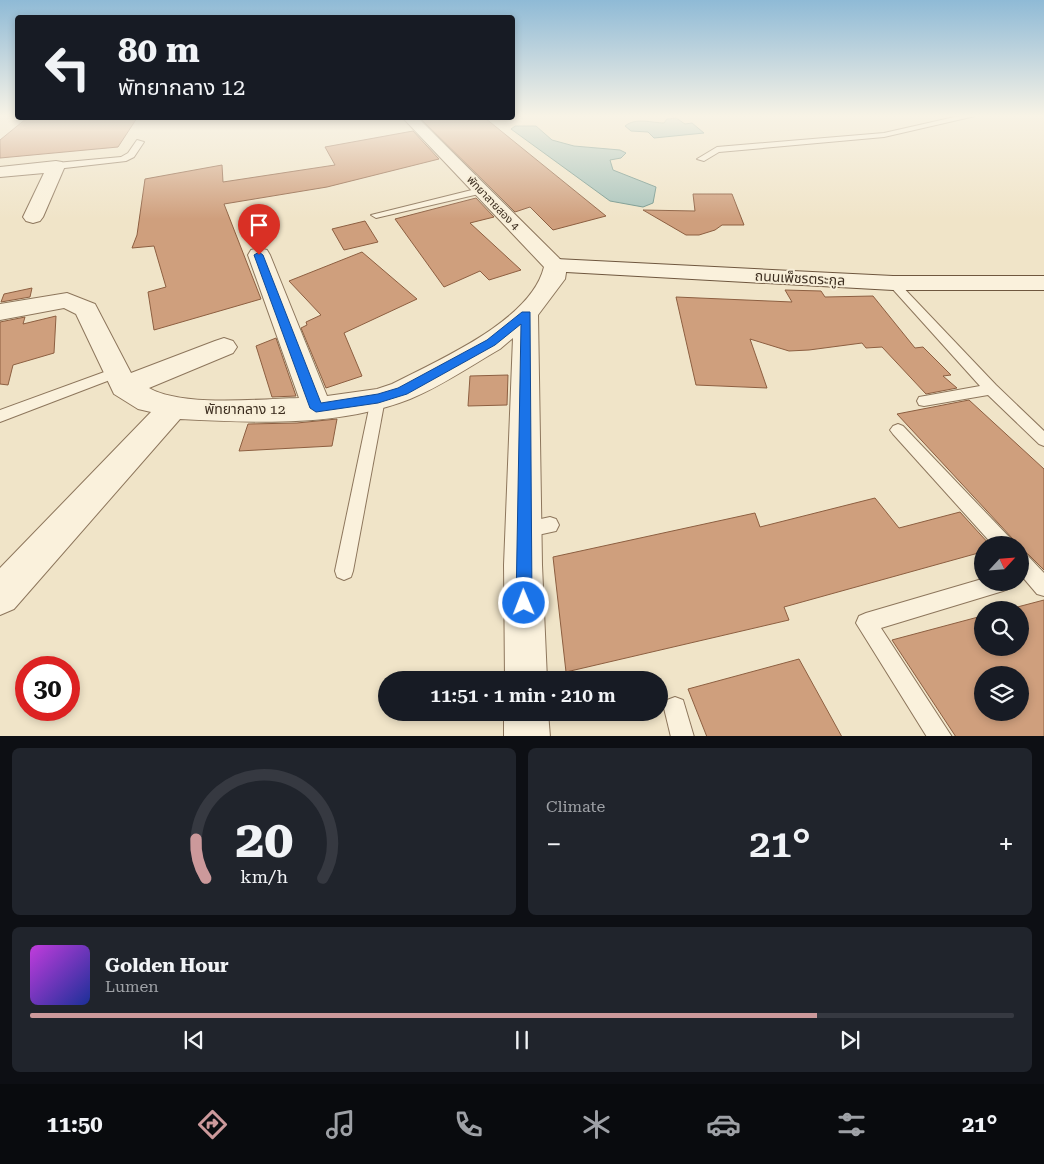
<!DOCTYPE html>
<meta charset="utf-8">
<style>
:root{--surface:#171b24;--page:#20242c;--text:#f1f3f6;--muted:#9ea1a6;--line:#363941;--accent:#cc999b}
body{margin:0;font-family:"Roboto Serif","Noto Sans Thai",serif;background:var(--page);color:var(--text);height:100vh;display:flex;flex-direction:column;font-size:19px;white-space:nowrap}
*{box-sizing:border-box;margin:0}
p{font-size:16px;color:var(--muted)}
.icon{flex:none;width:28px;height:28px;fill:none;stroke:currentColor;stroke-width:2;stroke-linecap:round;stroke-linejoin:round}
.map{position:relative;height:736px;overflow:hidden}
.panel{display:flex;flex-direction:column;gap:12px;padding:12px;background:#0d0f14;flex:1}
.panel>*{flex:none}
.top-card{position:absolute;left:15px;top:15px;width:500px;height:105px;border-radius:5px;box-shadow:0 2px 8px #0003;background:#171b24;color:var(--text);overflow:hidden}
.needle{width:32px;rotate:64deg}
.fabs{position:absolute;left:974px;top:536px;display:grid;gap:10px}
.fabs a{display:grid;place-items:center;width:55px;height:55px;border-radius:50%;background:var(--surface);box-shadow:0 2px 8px #0003;font-size:25px}
.speed{position:absolute;left:15px;top:656px;display:flex;gap:10px;font-size:25px;font-weight:700;text-align:center}
.speed>*{display:grid;place-content:center;width:65px;height:65px;border-radius:50%;background:var(--surface);box-shadow:0 2px 8px #0003;line-height:1}
.speed .limit{border:8px solid #d22;background:#fff;color:#111}
.pin{position:absolute;display:grid;place-items:center;width:42px;height:42px;color:#fff;margin:-51px -21px;border-radius:50% 50% 50% 0;rotate:-45deg;box-shadow:0 0 5px #0007}
.pin .icon{rotate:45deg}
.me{position:absolute;width:55px;margin:-28px;rotate:359deg;stroke-linejoin:round;filter:drop-shadow(0 0 4px #0008)}
.turn{display:flex;align-items:center;gap:18px;height:105px;padding:0 20px;font-size:22px}
.turn .icon{width:65px;height:65px;stroke-width:2.5}
.turn b{display:block;font-size:35px;line-height:42px}
.big{font-size:38px;font-weight:600;line-height:1.1}
.panel .widget{flex:1;display:flex;flex-direction:column;justify-content:center;gap:8px;min-width:0;padding:0 18px;border-radius:8px;background:var(--page)}
.panel .dial{align-items:center;gap:0}
.dial svg{height:130px;overflow:visible;fill:none;stroke:var(--line);stroke-width:7;stroke-linecap:round;text-anchor:middle}
.dial text{fill:var(--text);stroke:none}
.song{display:flex;align-items:center;gap:15px}
.cover{width:60px;height:60px;border-radius:8px;background:linear-gradient(135deg,hsl(290 70% 55%),hsl(230 70% 35%))}
.played{height:5px;border-radius:2px;background:linear-gradient(90deg,var(--accent) 80%,var(--line) 80%)}
.keys{display:flex;justify-content:space-around;direction:ltr}
.heat{display:flex;justify-content:space-between;align-items:center;font-size:28px;direction:ltr}
.panel .tiles{flex:1;display:grid;gap:12px;grid-template-columns:1fr 1fr}
.widget:last-child{grid-column:span 2}
.trip{position:absolute;left:378px;top:671px;width:290px;height:50px;border-radius:25px;background:var(--surface);box-shadow:0 2px 8px #0003;font-weight:600;line-height:50px;text-align:center}
.tab-bar{display:flex;height:80px;justify-content:space-around;align-items:center;background:#090b0e;color:var(--muted)}
.tab-bar .icon{width:35px;height:35px}
.tab-bar .active{color:var(--accent)}
.tab-bar b{font-size:22px;color:var(--text)}
.map>svg:first-child{display:block}
</style>
<div class="map">
<svg width="1044" height="737" viewBox="0 0 1044 737">
<rect width="100%" height="100%" fill="#f0e4c8"/>
<g fill="#a9c4bc" stroke="#6f938a">
<path d="M676 118 685 124 692 123 704 133 654 138 648 132 631 131 625 126C636 117 652 123 664 123L667 119Z"/>
<polygon points="515,126 536,126 552,140 574,146 620,150 626,153 621,158 610,160 613,170 656,187 653,203 643,207 610,201 511,129"/>
</g>
<g fill="#cf9f7d" stroke="#8d5f41" fill-rule="evenodd">
<polygon points="27,118 137,118 118,147 0,158 0,140"/>
<polygon points="420,118 485,118 606,216 553,230 530,207 515,212"/>
<polygon points="413,131 439,159 327,187 224,204 261,299 154,330 148,292 166,287 154,246 132,248 137,235 145,179 222,165 223,182 335,165 325,147"/>
<polygon points="693,194 732,194 744,225 722,225 715,230 699,235 686,235 643,210 695,211"/>
<polygon points="476,198 494,217 470,223 521,270 489,280 480,271 444,287 395,219"/>
<polygon points="365,221 378,242 344,250 332,229"/>
<polygon points="362,252 417,299 344,333 362,376 326,388 301,328 307,325 306,322 321,315 289,281"/>
<polygon points="32,288 30,297 1,302 4,294"/>
<polygon points="785,290 821,291 825,297 873,296 915,348 923,347 951,375 943,376 957,388 926,394 882,347 866,348 862,343 809,350 789,351 750,339 767,388 696,385 676,297 792,302"/>
<polygon points="56,316 54,353 13,365 8,385 0,384 0,322 25,317 23,324"/>
<polygon points="276,338 296,396 272,397 256,346"/>
<polygon points="508,375 507,405 468,406 470,376"/>
<polygon points="969,400 1044,469 1044,570 1028,554 1021,550 1020,545 1016,545 1012,538 897,414"/>
<polygon points="337,419 332,446 239,451 248,424 297,423"/>
<polygon points="875,498 899,528 960,512 990,545 982,545 982,552 784,607 789,620 566,672 553,557 755,513 760,527"/>
<path d="M1044 600V737H956L892 640 982 616V648H1020V610H1006ZM982 675H1020V712H982Z"/>
<polygon points="799,659 842,737 707,737 688,689"/>
</g>
<g fill="none" stroke-linecap="round" stroke-linejoin="round">
<defs>
<g id="lane">
<polygon points="959,116 975,116 884,137 719,152 704,161 697,159 717,147 884,133"/>
<polygon points="137,140 144,142 134,157 126,161 56,169 52,166 56,163 121,157 128,153"/>
<polygon points="480,188 485,191 483,193 376,218 371,215"/>
<polygon points="893,280 897,281 996,385 1044,431 1044,446 1039,444 988,395 924,406 919,405 917,401 919,397 980,386 889,285 887,283"/>
<polygon points="118,367 123,369 125,372 123,375 0,422 0,410"/>
<polygon points="378,394 383,395 385,399 353,571 351,577 344,580 337,577 335,571 371,399 373,395"/>
<polygon points="898,424 903,426 1011,539 1014,545 993,545 893,434 890,430 893,426"/>
<polygon points="550,517 556,519 559,525 556,531 524,538 518,536 515,530 518,524"/>
<polygon points="1020,552 1027,555 1044,573 1044,596 1037,594 1020,574"/>
<polygon points="982,579 982,582 1012,582 1010,588 1003,591 881,628 952,737 927,737 856,623 859,616 866,613"/>
<polygon points="675,697 683,700 694,737 671,737 664,708 667,700"/>
</g>
<g id="street">
<path d="M403 118H418L567 266 565 279 538 315 542 565 547 680H505L504 565 513 338 500 349C472 365 440 387 410 399 339 427 256 423 180 419L14 609 0 615V568L151 412 138 409 114 394 76 314 64 308 0 320V304L67 293 95 304 131 373 215 341 224 338 233 341 237 347 233 353 149 388C182 407 260 399 299 398L248 255 251 250 259 248 267 250 270 255 327 396 377 389 392 384C438 360 531 321 544 267Z"/>
<polygon points="56,161 62,162 65,166 43,217 40,221 33,223 26,221 23,217 44,173 0,177 0,167"/>
<polygon points="504,712 548,712 550,737 504,737"/>
</g>
<polygon id="secondary" points="556,259 893,276 1044,276 1044,290 893,290 548,271 545,266 548,261"/>
</defs>
<use href="#lane" stroke="#8d765c" stroke-width="2"/>
<use href="#street" stroke="#8d765c" stroke-width="2"/>
<use href="#secondary" stroke="#6f573f" stroke-width="2"/>
<use href="#lane" fill="#faf1dc" fill-rule="evenodd"/>
<use href="#street" fill="#faf1dc" fill-rule="evenodd"/>
<use href="#secondary" fill="#faf1dc" fill-rule="evenodd"/>
</g>
<linearGradient id="sky" x2="0" y2="1"><stop stop-color="#8fbad6"/><stop offset="0.53" stop-color="#f8f3e6"/><stop offset="1" stop-color="#f8f3e6" stop-opacity="0"/></linearGradient>
<rect width="1044" height="219" fill="url(#sky)"/>
<polygon fill="#1a73e8" stroke="#114b97" points="259,252 263,255 321,403 378,394 398,388 487,340 522,312 530,312 532,603 530,609 524,611 518,609 516,603 521,324 495,345 407,394 378,403 316,412 310,408 254,255"/>
<g text-anchor="middle" dominant-baseline="central" stroke-width="4" stroke-linejoin="round" paint-order="stroke">
<g font-size="11" fill="#3d2e20" stroke="#f7eed8">
<text transform="translate(493 203) rotate(46)">พัทยาสายสอง 4</text>
</g>
<g font-size="14" fill="#3d2e20" stroke="#f7eed8">
<text transform="translate(800 278) rotate(3)">ถนนเพ็ชรตระกูล</text>
<text x="245" y="409">พัทยากลาง 12</text>
</g>
</g>
</svg>
<div class="fabs">
<a><svg class="needle" viewBox="-14 -14 28 28"><path d="M0-13l5 13h-10z" fill="#e53935"/><path d="M0 13l5-13h-10z" fill="#9ea1a6"/></svg></a>
<a><svg class="icon" aria-label="search" viewBox="0 0 24 24"><circle cx="10" cy="10" r="6"/><path d="M15 15l6 6"/></svg></a>
<a><svg class="icon" aria-label="layers" viewBox="0 0 24 24"><path d="M12 4l9 5-9 5-9-5zM3 14l9 5 9-5"/></svg></a>
</div>
<div class="speed"><div class="limit">30</div></div>
<div class="pin" style="left:259px;top:255px;background:#d93025"><svg class="icon" aria-label="arrive" viewBox="0 0 24 24"><path d="M6 21V4h12l-3 4 3 4H6"/></svg></div>
<svg class="me" style="left:524px;top:603px" viewBox="-20 -20 40 40"><circle r="17" fill="#1a73e8" stroke="#fff" stroke-width="3"/><path d="M0-11L8 9 0 5-8 9z" fill="#fff"/></svg>
<div class="trip">11:51 · 1 min · 210 m</div>
<div class="top-card">
<div class="turn"><svg class="icon" aria-label="left" viewBox="0 0 24 24"><path d="M17 20v-9H6M10 6l-5 5 5 5"/></svg><div><b>80 m</b>พัทยากลาง 12</div></div>
</div>
</div>
<section class="panel">
<div class="tiles">
<div class="widget dial"><svg viewBox="0 0 100 80">
<path d="M14 69A42 42 0 1 1 86 69"/>
<path d="M14 69A42 42 0 0 1 8 45" stroke="#cc999b"/>
<text x="50" y="56" font-size="32" font-weight="700">20</text>
<text x="50" y="72" font-size="11">km/h</text>
</svg></div>
<div class="widget"><p>Climate</p>
<div class="heat"><a>−</a><b class="big">21°</b><a>+</a></div>
</div>
<div class="widget">
<div class="song"><i class="cover"></i><div><b>Golden Hour</b><p>Lumen</p></div></div>
<div class="played"></div>
<div class="keys"><svg class="icon" aria-label="previous" viewBox="0 0 24 24"><path d="M18 5L8 12l10 7zM5 5v14"/></svg><svg class="icon" aria-label="pause" viewBox="0 0 24 24"><path d="M8 5v14M16 5v14"/></svg><svg class="icon" aria-label="next" viewBox="0 0 24 24"><path d="M6 5l10 7-10 7zM19 5v14"/></svg></div>
</div>
</div>
</section>
<nav class="tab-bar">
<b>11:50</b>
<svg class="icon active" aria-label="directions" viewBox="0 0 24 24"><path d="M12 3l9 9-9 9-9-9zM9 14v-3h6M13 9l2 2-2 2"/></svg>
<svg class="icon" aria-label="music" viewBox="0 0 24 24"><path d="M9 18V5l10-2v13"/><circle cx="6" cy="18" r="3"/><circle cx="16" cy="16" r="3"/></svg>
<svg class="icon" aria-label="phone" viewBox="0 0 24 24"><path d="M5 4h4l2 5-3 2q2 4 5 5l2-3 5 2v4C11 20 4 13 5 4z"/></svg>
<svg class="icon" aria-label="climate" viewBox="0 0 24 24"><path d="M12 3v18M4 7l16 10M4 17L20 7"/></svg>
<svg class="icon" aria-label="car" viewBox="0 0 24 24"><path d="M5 17H2v-5l4-1 3-4h7l3 4 3 1v5h-3M9 17h6M6 11h13"/><circle cx="7" cy="17" r="2"/><circle cx="17" cy="17" r="2"/></svg>
<svg class="icon" aria-label="filters" viewBox="0 0 24 24"><path d="M4 7h16M4 17h16"/><circle cx="9" cy="7" r="2"/><circle cx="15" cy="17" r="2"/></svg>
<b>21°</b>
</nav>
